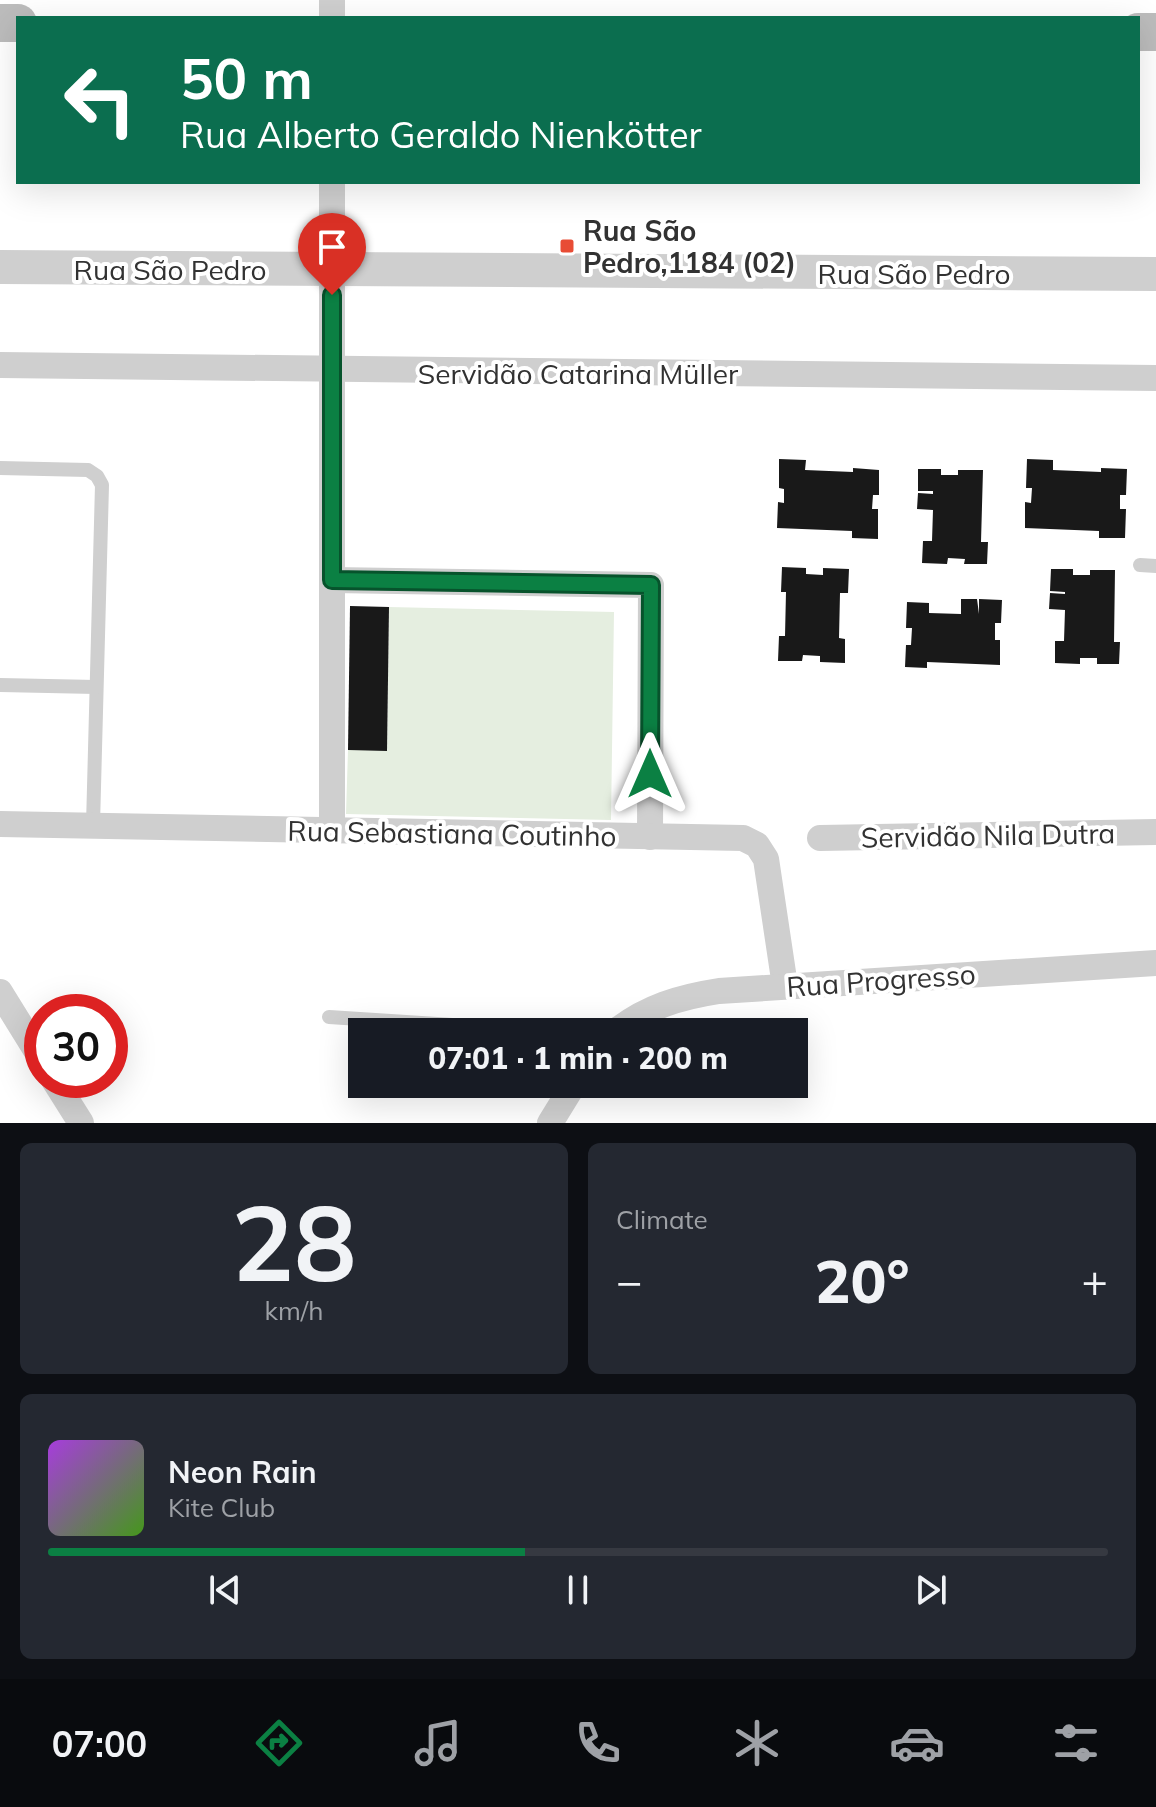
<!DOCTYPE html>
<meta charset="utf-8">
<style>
:root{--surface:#171b24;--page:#242831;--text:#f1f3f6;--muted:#9ea1a6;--line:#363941;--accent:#0b8043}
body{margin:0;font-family:Mulish,sans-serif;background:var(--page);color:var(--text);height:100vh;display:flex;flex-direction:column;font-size:30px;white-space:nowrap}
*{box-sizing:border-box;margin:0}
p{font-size:26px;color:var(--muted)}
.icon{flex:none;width:44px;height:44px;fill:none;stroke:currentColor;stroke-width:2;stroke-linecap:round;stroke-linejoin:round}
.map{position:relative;height:1123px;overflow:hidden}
.sheet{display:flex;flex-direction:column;gap:20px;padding:20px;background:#0d0f14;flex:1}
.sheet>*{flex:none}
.hud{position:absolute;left:16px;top:16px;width:1124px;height:168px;border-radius:0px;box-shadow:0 8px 32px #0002;background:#0b6e4f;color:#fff;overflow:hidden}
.speed{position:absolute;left:24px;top:994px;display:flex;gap:16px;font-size:40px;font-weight:700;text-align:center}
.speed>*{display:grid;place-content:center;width:104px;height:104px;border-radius:50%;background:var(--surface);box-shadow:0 8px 32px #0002;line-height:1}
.speed .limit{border:12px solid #d22;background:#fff;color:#111}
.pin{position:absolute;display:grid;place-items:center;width:68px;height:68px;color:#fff;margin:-82px -34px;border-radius:50% 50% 50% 0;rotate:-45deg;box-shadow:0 0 8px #0007}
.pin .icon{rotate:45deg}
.me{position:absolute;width:88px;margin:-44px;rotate:0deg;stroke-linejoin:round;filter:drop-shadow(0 0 6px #0008)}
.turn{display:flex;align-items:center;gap:28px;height:168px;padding:0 32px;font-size:36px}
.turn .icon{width:104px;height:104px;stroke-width:2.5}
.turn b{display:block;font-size:56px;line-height:68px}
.big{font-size:60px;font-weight:800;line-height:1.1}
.sheet .widget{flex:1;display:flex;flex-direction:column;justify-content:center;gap:12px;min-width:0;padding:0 28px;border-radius:12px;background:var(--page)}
.sheet .dial{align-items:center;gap:0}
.dial b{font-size:104px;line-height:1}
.song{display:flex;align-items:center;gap:24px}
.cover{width:96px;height:96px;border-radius:12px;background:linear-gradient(135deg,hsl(280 70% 55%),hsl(100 70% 35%))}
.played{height:8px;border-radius:4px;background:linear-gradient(90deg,var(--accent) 45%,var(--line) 45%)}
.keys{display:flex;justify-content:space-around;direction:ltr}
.heat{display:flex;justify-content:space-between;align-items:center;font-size:44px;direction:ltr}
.sheet .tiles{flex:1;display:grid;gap:20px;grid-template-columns:1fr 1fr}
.widget:last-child{grid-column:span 2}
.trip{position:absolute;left:348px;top:1018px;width:460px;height:80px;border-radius:0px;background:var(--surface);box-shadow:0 8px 32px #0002;font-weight:800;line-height:80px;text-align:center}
.dock{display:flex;height:128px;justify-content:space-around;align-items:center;background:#090b0e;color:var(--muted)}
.dock .icon{width:56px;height:56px}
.dock .current{color:var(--accent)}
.dock b{font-size:36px;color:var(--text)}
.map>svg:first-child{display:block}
</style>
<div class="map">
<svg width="1156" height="1123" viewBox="0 0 1156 1123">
<rect width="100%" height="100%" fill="#fff"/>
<polygon fill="#e5eee0" points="389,607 614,612 611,820 346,814 348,750 387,750"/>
<g fill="#191919">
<polygon points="779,459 806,460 805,470 853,472 853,468 879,470 879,495 873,495 872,509 878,509 878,539 852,538 852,531 777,528 778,502 784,503 784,489 779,488"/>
<polygon points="1027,459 1053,460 1053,470 1101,472 1101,468 1127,469 1126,495 1120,495 1120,509 1126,509 1125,538 1099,538 1099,531 1025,528 1025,502 1031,503 1032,488 1026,488"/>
<polygon points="918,469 941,469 941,475 958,475 958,470 983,470 981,542 988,542 987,564 964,564 965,559 948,558 947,564 922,563 923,541 932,541 933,510 917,509 918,493 933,494 933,491 918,491"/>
<polygon points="782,567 806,568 806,574 823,575 823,568 849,569 848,593 840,593 839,638 845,639 845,663 820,662 820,656 803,655 802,661 778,661 779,636 785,636 786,592 781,592"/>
<polygon points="1051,569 1073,569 1073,575 1090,575 1090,570 1115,570 1114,642 1120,642 1119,664 1097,664 1097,658 1080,658 1080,664 1055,663 1055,641 1064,641 1065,610 1049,609 1050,593 1065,594 1065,592 1050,591"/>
<polygon points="961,599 977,599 979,614 979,599 1002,600 1001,623 995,623 995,640 1000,640 1000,665 927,662 927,668 905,667 906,645 911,645 912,628 906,628 907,602 929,603 929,613 961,614"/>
<polygon points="350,606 389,607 387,751 348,750"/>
</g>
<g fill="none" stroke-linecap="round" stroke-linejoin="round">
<g stroke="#cfcfcf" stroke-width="14">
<polyline points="0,468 88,470 97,476 102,485 93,825"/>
<polyline points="1140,565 1156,566"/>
<polyline points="0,685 96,687"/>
<polyline points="329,1017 468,1026 481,1032"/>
</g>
<g stroke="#cfcfcf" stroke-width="26">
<polyline points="332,18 332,0"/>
<polyline points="0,365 1156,378"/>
<polyline points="332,580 651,585 650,837"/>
<polyline points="0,824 743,838 757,845 766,859 785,986"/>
<polyline points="332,831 332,182"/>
<polyline points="820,838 1156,832"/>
<polyline points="0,992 42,1060"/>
<path d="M615 1032C646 1007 680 997 719 991L1156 963"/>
<polyline points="54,1080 81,1123"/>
<polyline points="550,1123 574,1084"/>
</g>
<polyline stroke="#cfcfcf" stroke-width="34" points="0,267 1156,274"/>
<g stroke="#bcbcbc" stroke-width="38">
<polyline points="0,23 18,23"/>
<polyline points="1138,32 1156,32"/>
</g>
</g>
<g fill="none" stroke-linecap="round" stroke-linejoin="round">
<defs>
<polyline id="route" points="332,295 332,580 651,585 650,774"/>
</defs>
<use href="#route" stroke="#07532c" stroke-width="20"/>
<use href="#route" stroke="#0b8043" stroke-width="14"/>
</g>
<rect fill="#e84c35" stroke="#fff" stroke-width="3" x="559" y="238" width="16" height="16" rx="4"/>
<g text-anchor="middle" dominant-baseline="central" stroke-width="8" stroke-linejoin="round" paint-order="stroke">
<g font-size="28" font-weight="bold" fill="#323232" stroke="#fff" text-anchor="start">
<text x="583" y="230">Rua São<tspan x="583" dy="32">Pedro,1184 (02)</tspan></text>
</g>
<g font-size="28" fill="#323232" stroke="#fff">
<text x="170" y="269">Rua São Pedro</text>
<text x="914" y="273">Rua São Pedro</text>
<text x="578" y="373">Servidão Catarina Müller</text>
<text transform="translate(452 833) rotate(1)">Rua Sebastiana Coutinho</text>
<text transform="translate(988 835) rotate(-1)">Servidão Nila Dutra</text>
<text transform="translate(881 980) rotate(-4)">Rua Progresso</text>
</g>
</g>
</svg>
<div class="speed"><div class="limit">30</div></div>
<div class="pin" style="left:332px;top:295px;background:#d93025"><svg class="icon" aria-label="arrive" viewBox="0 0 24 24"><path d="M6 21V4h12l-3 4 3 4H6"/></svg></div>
<svg class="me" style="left:650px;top:774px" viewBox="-20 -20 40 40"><path d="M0-17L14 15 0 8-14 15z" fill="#0b8043" stroke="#fff" stroke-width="4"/></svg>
<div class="trip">07:01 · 1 min · 200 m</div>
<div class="hud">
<div class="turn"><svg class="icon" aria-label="left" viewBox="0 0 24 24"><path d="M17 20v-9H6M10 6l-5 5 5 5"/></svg><div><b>50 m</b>Rua Alberto Geraldo Nienkötter</div></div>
</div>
</div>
<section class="sheet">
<div class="tiles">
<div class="widget dial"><b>28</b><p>km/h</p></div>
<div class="widget"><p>Climate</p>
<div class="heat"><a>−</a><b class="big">20°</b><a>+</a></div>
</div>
<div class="widget">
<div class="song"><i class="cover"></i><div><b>Neon Rain</b><p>Kite Club</p></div></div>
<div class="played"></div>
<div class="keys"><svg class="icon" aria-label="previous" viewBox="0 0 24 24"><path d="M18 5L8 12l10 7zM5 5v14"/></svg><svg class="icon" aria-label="pause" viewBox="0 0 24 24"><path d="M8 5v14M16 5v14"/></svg><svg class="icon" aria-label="next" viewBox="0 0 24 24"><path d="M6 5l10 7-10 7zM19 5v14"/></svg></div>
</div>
</div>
</section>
<nav class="dock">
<b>07:00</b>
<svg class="icon current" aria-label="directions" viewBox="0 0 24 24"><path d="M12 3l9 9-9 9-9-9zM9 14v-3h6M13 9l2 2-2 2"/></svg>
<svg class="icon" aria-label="music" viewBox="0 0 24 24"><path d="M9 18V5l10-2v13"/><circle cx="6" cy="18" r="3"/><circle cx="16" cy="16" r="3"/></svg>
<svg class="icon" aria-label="phone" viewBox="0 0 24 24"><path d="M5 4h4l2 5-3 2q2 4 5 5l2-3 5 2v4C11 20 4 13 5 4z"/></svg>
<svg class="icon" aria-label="climate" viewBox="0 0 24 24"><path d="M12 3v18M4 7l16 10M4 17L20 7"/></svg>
<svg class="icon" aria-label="car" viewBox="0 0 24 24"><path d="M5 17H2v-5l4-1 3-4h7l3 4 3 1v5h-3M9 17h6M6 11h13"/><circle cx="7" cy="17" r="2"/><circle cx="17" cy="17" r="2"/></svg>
<svg class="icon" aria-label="filters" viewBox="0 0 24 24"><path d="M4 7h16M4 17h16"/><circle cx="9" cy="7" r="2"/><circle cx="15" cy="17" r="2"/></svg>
</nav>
